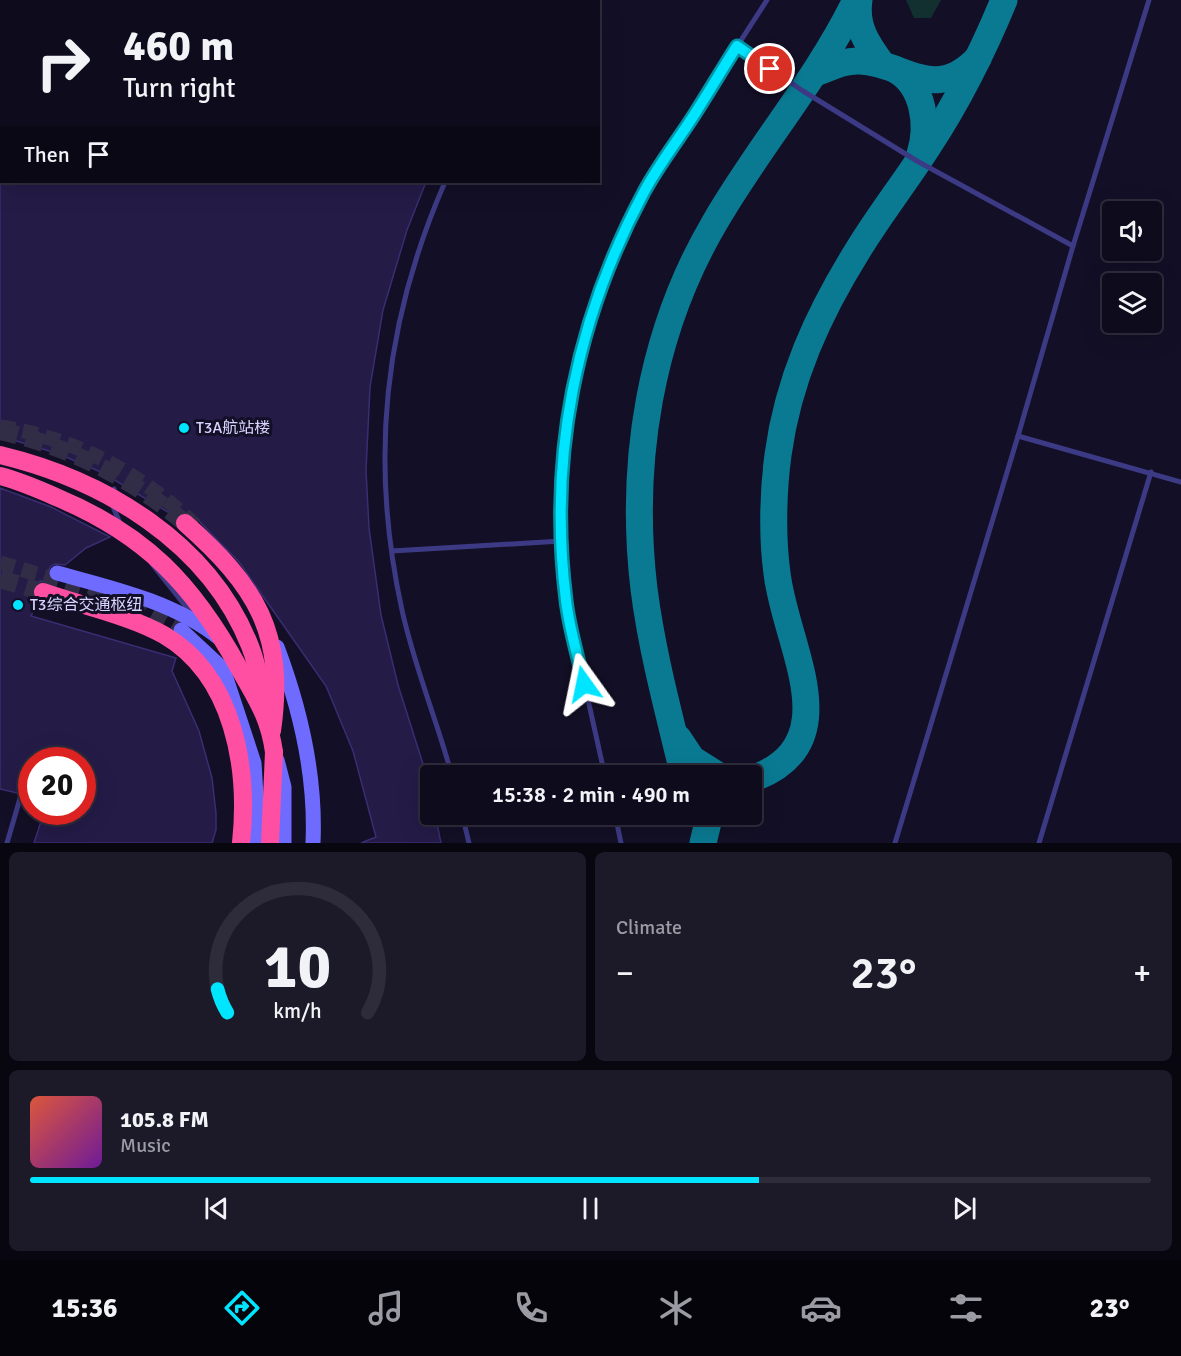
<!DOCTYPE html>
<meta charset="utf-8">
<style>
:root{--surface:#0e0b1c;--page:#1c1929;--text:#f1f3f6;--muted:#9b9ba3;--line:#2e2b3b;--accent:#00e5ff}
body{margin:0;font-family:Signika,"Noto Sans SC",sans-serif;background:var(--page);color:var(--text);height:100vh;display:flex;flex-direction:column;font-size:22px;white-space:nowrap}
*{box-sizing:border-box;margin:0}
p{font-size:20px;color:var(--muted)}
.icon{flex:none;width:33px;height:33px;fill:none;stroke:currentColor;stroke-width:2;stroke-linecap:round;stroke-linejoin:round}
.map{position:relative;height:843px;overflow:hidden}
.panel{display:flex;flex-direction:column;gap:9px;padding:9px;background:#08060f;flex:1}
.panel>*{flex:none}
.banner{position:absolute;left:0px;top:0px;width:600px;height:183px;box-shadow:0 6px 24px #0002,0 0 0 2px var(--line);background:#0e0b1c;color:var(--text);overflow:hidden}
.fabs{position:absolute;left:1102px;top:201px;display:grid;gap:12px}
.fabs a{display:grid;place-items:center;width:60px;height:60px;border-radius:6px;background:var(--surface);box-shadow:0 6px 24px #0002,0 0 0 2px var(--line);font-size:30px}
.speed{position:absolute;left:18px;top:747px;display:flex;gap:12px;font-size:30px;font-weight:700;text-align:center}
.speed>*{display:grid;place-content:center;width:78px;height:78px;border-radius:50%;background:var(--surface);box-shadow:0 6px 24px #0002,0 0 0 2px var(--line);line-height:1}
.speed .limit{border:9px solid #d22;background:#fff;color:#111}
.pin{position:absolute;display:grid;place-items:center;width:51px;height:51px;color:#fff;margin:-26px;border:3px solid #fff;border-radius:50%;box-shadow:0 2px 6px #0007}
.me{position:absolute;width:66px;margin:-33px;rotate:348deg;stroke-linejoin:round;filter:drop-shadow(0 0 4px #0008)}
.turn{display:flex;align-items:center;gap:21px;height:126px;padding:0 24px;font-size:27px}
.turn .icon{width:78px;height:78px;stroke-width:2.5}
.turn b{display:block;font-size:42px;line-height:51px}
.then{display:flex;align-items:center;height:57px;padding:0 24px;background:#0003;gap:12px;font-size:22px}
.big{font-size:45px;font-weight:600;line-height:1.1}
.panel .tile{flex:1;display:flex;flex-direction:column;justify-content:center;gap:9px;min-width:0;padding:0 21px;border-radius:9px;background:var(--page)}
.panel .dial{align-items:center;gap:0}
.dial svg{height:156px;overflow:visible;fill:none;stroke:var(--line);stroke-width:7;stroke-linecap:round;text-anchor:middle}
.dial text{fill:var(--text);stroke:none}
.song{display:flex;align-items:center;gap:18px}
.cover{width:72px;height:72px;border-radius:9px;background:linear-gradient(135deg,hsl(10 70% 55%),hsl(280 70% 35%))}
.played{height:6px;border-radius:3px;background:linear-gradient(90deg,var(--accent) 65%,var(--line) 65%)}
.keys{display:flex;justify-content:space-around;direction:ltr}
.heat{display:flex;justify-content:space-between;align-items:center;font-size:33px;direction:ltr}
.panel .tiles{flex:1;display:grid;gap:9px;grid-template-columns:1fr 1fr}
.tile:last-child{grid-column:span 2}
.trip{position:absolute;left:420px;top:765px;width:342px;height:60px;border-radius:6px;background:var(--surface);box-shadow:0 6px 24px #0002,0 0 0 2px var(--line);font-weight:600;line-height:60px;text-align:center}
.dock{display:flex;height:96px;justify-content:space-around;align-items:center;background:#06040b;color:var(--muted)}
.dock .icon{width:42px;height:42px}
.dock .selected{color:var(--accent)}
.dock b{font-size:27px;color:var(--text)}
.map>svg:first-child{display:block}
</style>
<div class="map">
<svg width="1181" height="843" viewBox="0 0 1181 843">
<rect width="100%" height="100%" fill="#130f26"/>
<polygon fill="#12302f" points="906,0 941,0 931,18 914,18"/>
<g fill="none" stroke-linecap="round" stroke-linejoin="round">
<g stroke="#0a7a92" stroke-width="27">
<path d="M859 0C855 26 867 44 882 64"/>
<path d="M896 70C924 86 929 126 920 154"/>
<path d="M815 73C830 68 843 60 860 61 905 63 934 104 978 58"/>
<polyline points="678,738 692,759 719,776"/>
<path d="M684 776C669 714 652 652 644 589 629 463 650 332 715 222 759 146 817 80 856 0"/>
<path d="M752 779C851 743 785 646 777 573 772 537 773 492 778 455 788 380 818 314 858 250 880 214 906 181 929 145 959 99 983 51 1004 0"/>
<polyline points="703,843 710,814"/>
</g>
</g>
<g fill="#241b47" stroke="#3b2d73" stroke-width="1.5">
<polygon points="0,182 426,182 407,230 383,310 370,387 366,470 369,528 381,615 398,685 424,767 430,794 430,814 435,814 441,843 361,843 376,837 353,751 326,686 239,562 193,515 182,512 176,517 103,473 59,454 0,436"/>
<polygon points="0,488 51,507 110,537 86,548 65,565 55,564 51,566 48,571 50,582 40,581 33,588 32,595 38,602 31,616 176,658 172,671 199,731 212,778 216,813 216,830 212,843 34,843 44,812 82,812 82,760 32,760 32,798 26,796 22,790 17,793 0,789"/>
</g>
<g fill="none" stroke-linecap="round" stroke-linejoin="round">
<g stroke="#312d47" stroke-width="15" stroke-dasharray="15 8" stroke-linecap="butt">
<path d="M0 427C74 437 144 475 197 527"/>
<polyline points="0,563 135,603 181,630"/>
</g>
<g stroke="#312d47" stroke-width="18" stroke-dasharray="18 9" stroke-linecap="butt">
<path d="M0 431C68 446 132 478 185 523"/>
<polyline points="0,579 43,592"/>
</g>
<g stroke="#3d3a85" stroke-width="5">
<polyline points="82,0 85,2"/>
<polyline points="285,0 287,2"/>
<polyline points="368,2 370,0"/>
<polyline points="557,2 559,0"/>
<polyline points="737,46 803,91 917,161 1073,246 1018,436 895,843"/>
<path d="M445 182C384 322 369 460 402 610 414 666 437 720 452 776"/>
<polyline points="1073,246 1149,0"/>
<polyline points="1018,436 1181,482"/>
<polyline points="114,489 112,504 119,521"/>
<polyline points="392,551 562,541"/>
<polyline points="152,564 191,613"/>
<polyline points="605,776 566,601 560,503 564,434 575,376 593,308 614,256 644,191 767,0"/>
<polyline points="462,814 469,843"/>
<polyline points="615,814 621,843"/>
<polyline points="7,843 21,795"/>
<polyline points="1039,843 1151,472"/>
</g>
<g stroke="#6f6bff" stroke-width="15">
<path d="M57 573C112 588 174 602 219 638"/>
<polyline points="181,630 223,669 254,763 257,812 256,843"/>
<path d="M277 647C300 708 316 777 313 843"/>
<polyline points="277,760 284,787 284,843"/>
</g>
<g stroke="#ff4fa3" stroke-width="18">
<path d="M43 592C80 605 131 616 164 635 234 676 249 768 241 843"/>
<polyline points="270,843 274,752"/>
</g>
<g stroke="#ff4fa3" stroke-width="18">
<path d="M0 455C104 480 209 542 250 646 257 663 260 682 264 700"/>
<path d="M0 476C19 481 38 489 56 497 145 534 193 584 239 668 256 699 269 716 274 752"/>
<path d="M185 523C256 586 286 633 272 731"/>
</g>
</g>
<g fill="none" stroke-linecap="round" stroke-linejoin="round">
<defs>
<path id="route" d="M584 684C578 656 569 628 566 600 548 457 576 319 644 192 659 164 679 139 696 112 710 90 723 68 737 46L770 69"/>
</defs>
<use href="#route" stroke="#0095a6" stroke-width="15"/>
<use href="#route" stroke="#00e5ff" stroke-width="10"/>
</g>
<g fill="#00e5ff" stroke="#130f26" stroke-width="2">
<circle cx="184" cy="428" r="6"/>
<circle cx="18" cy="605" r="6"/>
</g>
<g text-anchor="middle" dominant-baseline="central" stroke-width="6" stroke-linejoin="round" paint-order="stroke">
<g font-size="16" fill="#d9d4ff" stroke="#130f26" text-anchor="start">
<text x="196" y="428">T3A航站楼</text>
<text x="30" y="605">T3综合交通枢纽</text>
</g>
</g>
</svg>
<div class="fabs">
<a><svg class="icon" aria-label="sound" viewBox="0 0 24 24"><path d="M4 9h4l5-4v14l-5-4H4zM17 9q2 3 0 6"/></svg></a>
<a><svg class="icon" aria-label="layers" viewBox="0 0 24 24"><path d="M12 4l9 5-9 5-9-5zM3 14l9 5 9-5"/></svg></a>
</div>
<div class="speed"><div class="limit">20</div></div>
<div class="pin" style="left:770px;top:69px;background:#d93025"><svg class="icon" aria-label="arrive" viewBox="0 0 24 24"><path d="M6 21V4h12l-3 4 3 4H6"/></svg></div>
<svg class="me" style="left:584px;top:684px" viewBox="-20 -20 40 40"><path d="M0-17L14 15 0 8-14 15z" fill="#00e5ff" stroke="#fff" stroke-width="4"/></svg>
<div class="trip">15:38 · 2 min · 490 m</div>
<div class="banner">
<div class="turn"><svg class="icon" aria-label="right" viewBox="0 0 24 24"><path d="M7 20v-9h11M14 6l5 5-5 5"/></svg><div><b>460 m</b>Turn right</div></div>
<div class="then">Then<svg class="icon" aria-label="arrive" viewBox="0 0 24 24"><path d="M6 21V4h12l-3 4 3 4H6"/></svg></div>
</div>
</div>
<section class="panel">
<div class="tiles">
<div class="tile dial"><svg viewBox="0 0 100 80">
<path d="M14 69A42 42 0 1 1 86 69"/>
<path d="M14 69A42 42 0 0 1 9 57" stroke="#00e5ff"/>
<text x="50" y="56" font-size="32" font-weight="700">10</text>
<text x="50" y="72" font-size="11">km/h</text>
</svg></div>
<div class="tile"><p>Climate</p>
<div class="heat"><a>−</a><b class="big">23°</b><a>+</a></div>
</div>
<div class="tile">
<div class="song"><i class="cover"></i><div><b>105.8 FM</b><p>Music</p></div></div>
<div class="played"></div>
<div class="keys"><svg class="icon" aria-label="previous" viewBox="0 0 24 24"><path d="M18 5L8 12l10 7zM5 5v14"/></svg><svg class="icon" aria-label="pause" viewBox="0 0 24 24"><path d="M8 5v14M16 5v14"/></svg><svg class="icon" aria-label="next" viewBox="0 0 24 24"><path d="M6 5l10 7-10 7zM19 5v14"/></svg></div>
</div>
</div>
</section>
<nav class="dock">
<b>15:36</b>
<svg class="icon selected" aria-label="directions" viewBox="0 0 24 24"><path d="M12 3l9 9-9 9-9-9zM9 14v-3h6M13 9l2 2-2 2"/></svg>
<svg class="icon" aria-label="music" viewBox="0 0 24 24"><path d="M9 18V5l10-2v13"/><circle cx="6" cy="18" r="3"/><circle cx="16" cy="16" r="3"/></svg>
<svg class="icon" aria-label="phone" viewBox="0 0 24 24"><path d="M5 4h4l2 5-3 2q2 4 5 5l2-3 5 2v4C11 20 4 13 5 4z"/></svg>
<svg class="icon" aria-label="climate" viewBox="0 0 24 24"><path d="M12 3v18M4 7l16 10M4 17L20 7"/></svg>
<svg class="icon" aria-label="car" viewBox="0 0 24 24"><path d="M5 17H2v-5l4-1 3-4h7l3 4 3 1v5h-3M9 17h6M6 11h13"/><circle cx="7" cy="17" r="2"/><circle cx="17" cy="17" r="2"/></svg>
<svg class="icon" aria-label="filters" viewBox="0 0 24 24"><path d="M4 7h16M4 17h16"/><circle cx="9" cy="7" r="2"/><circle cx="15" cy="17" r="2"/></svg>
<b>23°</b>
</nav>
